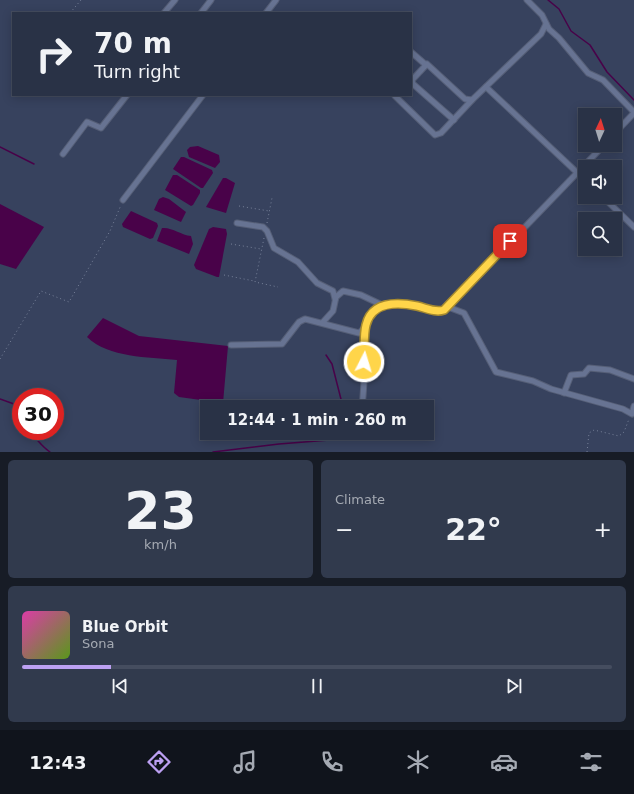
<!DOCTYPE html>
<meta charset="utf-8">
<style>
:root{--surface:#293246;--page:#313a4d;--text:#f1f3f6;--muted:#a5aab3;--line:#454d5f;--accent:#bca0f2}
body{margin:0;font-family:"DejaVu Sans",sans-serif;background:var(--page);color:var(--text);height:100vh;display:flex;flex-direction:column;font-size:15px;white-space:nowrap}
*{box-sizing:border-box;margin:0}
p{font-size:13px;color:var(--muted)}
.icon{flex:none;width:22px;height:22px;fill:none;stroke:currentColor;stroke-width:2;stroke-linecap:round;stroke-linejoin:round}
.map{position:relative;height:452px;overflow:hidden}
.sheet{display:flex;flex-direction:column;gap:8px;padding:8px;background:#171c26;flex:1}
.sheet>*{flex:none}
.hud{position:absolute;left:12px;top:12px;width:400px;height:84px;border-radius:0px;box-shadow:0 2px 10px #0003,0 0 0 1px var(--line);background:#293246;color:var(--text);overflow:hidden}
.needle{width:26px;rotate:4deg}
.fabs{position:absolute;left:578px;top:108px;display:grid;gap:8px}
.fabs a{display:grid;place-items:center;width:44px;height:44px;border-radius:0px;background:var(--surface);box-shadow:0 2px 10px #0003,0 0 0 1px var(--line);font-size:20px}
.speed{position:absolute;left:12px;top:388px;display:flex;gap:8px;font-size:20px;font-weight:700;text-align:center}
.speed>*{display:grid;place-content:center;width:52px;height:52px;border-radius:50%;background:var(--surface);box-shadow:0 2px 10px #0003,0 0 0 1px var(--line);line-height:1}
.speed .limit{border:6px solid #d22;background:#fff;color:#111}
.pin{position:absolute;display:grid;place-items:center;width:34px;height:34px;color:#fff;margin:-17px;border-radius:8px;box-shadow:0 2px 6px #0006}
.me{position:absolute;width:44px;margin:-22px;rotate:5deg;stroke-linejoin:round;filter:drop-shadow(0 0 3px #0008)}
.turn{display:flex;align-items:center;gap:14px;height:84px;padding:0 16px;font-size:18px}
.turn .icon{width:52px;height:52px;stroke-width:2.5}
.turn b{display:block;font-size:28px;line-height:34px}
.big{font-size:30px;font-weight:800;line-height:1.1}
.sheet .card{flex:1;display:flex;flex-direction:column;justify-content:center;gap:6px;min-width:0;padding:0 14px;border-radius:6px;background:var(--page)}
.sheet .dial{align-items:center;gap:0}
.dial b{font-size:52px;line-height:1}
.song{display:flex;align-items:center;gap:12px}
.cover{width:48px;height:48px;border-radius:6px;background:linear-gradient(135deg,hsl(320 70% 55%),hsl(90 70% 35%))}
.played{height:4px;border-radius:2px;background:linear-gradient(90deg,var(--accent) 15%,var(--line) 15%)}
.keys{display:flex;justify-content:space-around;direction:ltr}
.heat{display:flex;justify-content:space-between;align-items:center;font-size:22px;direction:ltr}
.sheet .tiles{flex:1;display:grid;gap:8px;grid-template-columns:1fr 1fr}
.card:last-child{grid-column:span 2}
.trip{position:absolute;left:200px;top:400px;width:234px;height:40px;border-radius:0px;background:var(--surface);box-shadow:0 2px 10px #0003,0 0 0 1px var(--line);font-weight:800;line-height:40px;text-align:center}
.tabs{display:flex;height:64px;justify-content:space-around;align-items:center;background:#10141c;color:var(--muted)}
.tabs .icon{width:28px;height:28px}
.tabs .active{color:var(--accent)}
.tabs b{font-size:18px;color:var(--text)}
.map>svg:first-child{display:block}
</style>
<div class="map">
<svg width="634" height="452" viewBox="0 0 634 452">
<rect width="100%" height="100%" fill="#37425e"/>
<g fill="#490249">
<polygon points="198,146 219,155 220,162 215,168 189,157 187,150 190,147"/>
<polygon points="181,157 184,157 212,170 213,173 203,188 201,188 173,169"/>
<polygon points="173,175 177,175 200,190 200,193 193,205 191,206 165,190"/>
<polygon points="223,178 226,178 235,183 226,213 206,207"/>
<polygon points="163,197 169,199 186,212 181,222 154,210 159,199"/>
<polygon points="0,204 44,227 16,269 0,264"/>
<polygon points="131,211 157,223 158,226 153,238 150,239 123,227 122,224"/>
<polygon points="213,227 226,229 227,234 219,277 217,277 196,269 194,265 209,229"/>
<path d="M162 228C172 227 181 235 191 236L193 244 189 254 157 241Z"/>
<path d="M103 318 139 336 228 346 223 403 179 397 174 393 177 360C148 357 109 358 87 337Z"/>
</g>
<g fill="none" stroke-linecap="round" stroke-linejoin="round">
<g stroke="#490249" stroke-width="1.5">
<polyline points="548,0 559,9 571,31 590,45 607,72 634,100"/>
<polyline points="0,147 34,164"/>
<polyline points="326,355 332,364 343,407"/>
<polyline points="0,399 14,404 21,421"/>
<path d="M28 431C37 438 40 445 50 452"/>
<polyline points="213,452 279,444 342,439 346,437 346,433"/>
</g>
<defs>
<g id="street">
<polyline points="527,0 542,15 549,29 559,38 588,73 603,80 634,112"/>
<polyline points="164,13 175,0"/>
<polyline points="201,13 211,0"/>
<polyline points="266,13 276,0"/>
<polyline points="411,52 426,65"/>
<polyline points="486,87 585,180"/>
<polyline points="396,95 395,96 435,135 441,133 472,100"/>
<polyline points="454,120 413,84 412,80 427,64 465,99 472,100 541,34 546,24"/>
<polyline points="615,133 634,113"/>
<polyline points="63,154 87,122 101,128 127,95"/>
<polyline points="603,197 634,227"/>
<polyline points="123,200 203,95"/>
<polyline points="237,223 263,227 267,231 274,248 298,262 317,283 333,291 335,299"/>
<polyline points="448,307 464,313 496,372 533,381 551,389 623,409 632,414 634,406"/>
<polyline points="323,322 333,311 336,297 343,291 361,295 382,305 405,304 439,311 446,309 604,145"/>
<path d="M231 345 282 344 299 322 305 319 359 333C370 325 369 310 382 305"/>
<polyline points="564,393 571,375 584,374 589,368 610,370 634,379"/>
<path d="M362 407C365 380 365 354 366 328"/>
</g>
</defs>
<use href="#street" stroke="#565f77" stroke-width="7"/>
<g stroke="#78829a" stroke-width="1" stroke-dasharray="1 3" stroke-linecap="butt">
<polyline points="70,13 81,0"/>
<polyline points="239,206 269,211"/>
<polyline points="267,223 272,198"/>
<polyline points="264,238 255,282 278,287"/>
<polyline points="231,244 261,249"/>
<polyline points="224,275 254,281"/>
<polyline points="0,359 41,291 69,302 110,231 121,205"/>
<polyline points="587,452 589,433 594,430 619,436 624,432 629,419"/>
</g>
<use href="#street" stroke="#677392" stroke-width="5"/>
</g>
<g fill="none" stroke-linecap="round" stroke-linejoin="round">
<defs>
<path id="route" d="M364 362C365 351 363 337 366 325 372 301 397 302 417 306 426 308 435 313 444 310L510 241"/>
</defs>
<use href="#route" stroke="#a68a30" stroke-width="10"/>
<use href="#route" stroke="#ffd54a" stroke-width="7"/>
</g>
</svg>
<div class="fabs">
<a><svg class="needle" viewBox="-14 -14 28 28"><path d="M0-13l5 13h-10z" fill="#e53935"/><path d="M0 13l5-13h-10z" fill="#a5aab3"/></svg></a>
<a><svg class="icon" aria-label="sound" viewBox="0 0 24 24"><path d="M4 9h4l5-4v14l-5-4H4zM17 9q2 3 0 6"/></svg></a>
<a><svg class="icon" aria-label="search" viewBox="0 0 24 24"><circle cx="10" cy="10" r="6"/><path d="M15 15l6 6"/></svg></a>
</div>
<div class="speed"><div class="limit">30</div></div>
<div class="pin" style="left:510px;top:241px;background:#d93025"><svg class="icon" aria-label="arrive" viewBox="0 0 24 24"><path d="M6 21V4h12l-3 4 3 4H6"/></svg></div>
<svg class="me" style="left:364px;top:362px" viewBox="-20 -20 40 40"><circle r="17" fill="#ffd54a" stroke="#fff" stroke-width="3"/><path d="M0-11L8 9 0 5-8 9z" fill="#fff"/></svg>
<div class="trip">12:44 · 1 min · 260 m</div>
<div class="hud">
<div class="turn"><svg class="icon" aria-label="right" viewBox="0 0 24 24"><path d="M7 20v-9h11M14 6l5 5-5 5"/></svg><div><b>70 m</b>Turn right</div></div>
</div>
</div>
<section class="sheet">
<div class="tiles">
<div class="card dial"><b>23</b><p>km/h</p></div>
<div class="card"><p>Climate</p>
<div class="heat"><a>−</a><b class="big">22°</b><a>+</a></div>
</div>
<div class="card">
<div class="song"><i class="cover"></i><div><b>Blue Orbit</b><p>Sona</p></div></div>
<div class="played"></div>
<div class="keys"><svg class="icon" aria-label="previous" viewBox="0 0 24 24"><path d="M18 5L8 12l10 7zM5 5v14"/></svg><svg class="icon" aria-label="pause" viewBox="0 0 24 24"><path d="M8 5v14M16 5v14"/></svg><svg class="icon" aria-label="next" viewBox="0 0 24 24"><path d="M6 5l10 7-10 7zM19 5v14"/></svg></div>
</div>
</div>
</section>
<nav class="tabs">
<b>12:43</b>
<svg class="icon active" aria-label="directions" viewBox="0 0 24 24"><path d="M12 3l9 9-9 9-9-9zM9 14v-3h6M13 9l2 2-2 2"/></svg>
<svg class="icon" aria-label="music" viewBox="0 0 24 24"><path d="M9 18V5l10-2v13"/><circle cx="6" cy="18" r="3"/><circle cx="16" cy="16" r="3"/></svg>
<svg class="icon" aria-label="phone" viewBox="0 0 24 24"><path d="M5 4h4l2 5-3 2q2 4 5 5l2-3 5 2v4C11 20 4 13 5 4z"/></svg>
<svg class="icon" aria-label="climate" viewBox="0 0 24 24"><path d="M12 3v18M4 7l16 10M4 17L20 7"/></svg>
<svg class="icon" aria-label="car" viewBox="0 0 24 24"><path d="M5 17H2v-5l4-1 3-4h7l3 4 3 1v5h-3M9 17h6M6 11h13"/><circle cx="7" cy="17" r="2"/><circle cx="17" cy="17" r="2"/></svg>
<svg class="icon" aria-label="filters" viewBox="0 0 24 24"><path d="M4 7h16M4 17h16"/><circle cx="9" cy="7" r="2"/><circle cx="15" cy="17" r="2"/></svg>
</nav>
